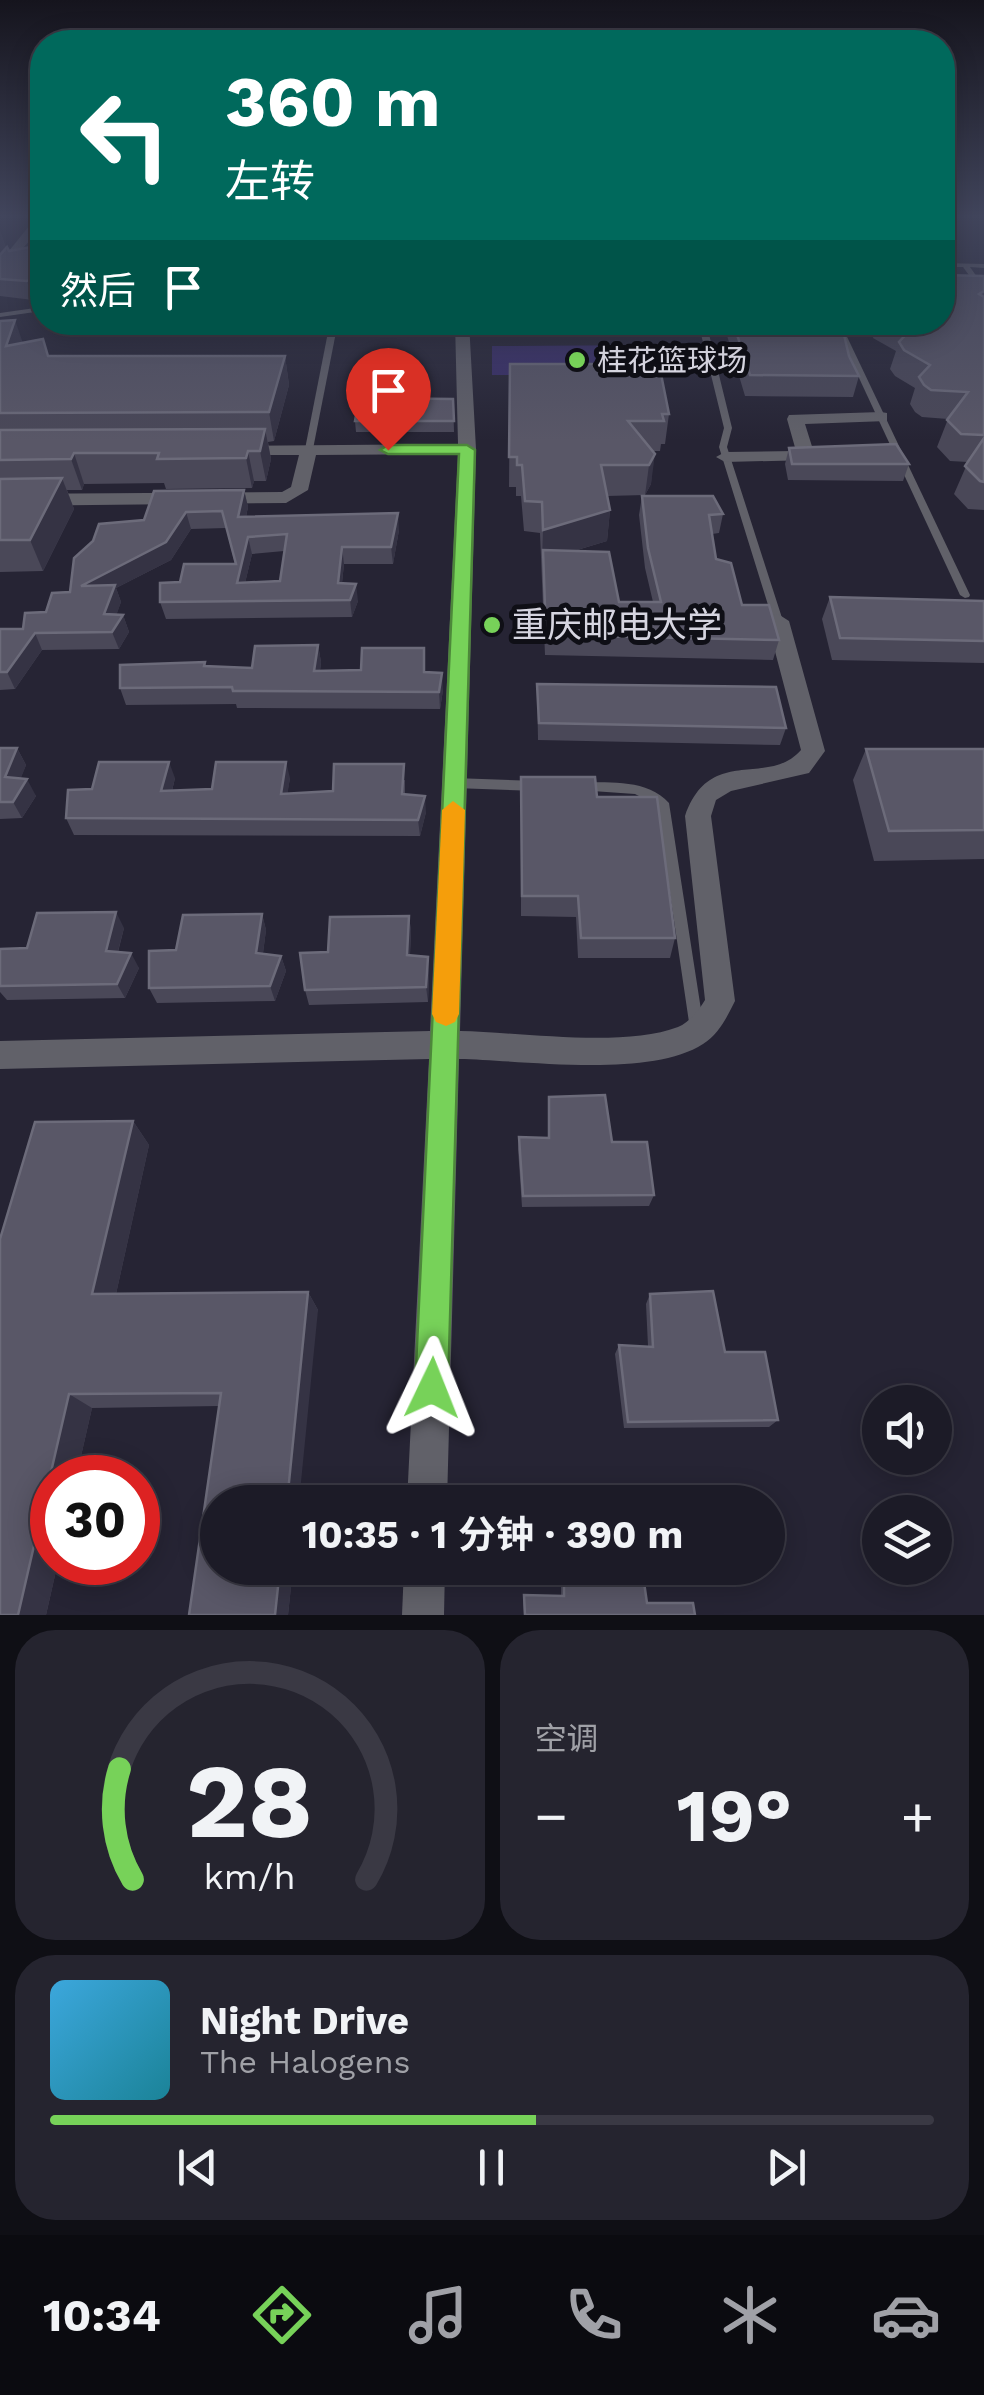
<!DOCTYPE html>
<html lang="zh">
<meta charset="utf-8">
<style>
:root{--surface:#1c1b27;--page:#25242f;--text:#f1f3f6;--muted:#a0a1a7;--line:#3a3944;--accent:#77d259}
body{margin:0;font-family:"Work Sans","Noto Sans SC",sans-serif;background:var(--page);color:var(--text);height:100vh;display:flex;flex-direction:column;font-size:38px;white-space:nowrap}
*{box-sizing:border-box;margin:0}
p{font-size:32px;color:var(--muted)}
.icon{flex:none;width:55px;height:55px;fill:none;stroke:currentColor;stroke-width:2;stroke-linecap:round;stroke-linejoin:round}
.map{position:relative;height:1615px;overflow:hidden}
.drawer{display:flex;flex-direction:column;gap:15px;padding:15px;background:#0f0f15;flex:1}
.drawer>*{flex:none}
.banner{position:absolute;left:30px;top:30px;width:925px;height:305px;border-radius:40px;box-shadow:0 5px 25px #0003,0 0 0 2px var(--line);background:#00695c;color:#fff;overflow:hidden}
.fabs{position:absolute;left:862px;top:1385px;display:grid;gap:20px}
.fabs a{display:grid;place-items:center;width:90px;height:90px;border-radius:50%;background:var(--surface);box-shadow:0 5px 25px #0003,0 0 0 2px var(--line);font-size:50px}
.speed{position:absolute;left:30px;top:1455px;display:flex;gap:20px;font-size:50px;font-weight:700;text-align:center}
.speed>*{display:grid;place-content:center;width:130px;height:130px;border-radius:50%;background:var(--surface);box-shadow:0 5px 25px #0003,0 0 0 2px var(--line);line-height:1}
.speed .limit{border:15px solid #d22;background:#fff;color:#111}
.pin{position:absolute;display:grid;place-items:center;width:85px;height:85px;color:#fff;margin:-102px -42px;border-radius:50% 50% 50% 0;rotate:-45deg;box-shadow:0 0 10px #0007}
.pin .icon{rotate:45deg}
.me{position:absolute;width:110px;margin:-55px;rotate:2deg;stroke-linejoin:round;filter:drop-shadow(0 0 8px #0008)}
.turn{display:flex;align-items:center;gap:35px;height:210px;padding:0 30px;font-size:45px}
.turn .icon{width:130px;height:130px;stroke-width:2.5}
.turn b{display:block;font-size:70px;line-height:85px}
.then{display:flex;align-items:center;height:95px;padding:0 30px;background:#0003;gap:20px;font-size:38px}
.big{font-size:75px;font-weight:700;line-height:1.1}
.drawer .card{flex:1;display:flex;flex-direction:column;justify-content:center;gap:15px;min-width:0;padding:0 35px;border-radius:40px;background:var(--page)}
.drawer .dial{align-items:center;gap:0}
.dial svg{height:260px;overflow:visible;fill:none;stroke:var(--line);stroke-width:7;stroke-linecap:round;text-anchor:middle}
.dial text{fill:var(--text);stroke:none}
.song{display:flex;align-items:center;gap:30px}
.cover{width:120px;height:120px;border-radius:15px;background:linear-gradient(135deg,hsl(200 70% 55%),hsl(190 70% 35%))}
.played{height:10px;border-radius:5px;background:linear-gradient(90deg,var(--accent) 55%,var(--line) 55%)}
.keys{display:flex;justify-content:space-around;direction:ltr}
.heat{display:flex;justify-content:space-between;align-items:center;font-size:55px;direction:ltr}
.drawer .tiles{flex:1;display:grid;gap:15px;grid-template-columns:1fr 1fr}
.card:last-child{grid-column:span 2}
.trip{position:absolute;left:200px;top:1485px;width:585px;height:100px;border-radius:50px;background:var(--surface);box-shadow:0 5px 25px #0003,0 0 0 2px var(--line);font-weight:700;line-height:100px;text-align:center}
.menu{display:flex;height:160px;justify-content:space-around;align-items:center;background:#0b0b10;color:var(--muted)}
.menu .icon{width:70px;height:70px}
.menu .on{color:var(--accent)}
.menu b{font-size:45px;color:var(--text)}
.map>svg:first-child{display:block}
</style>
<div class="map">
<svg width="984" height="1615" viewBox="0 0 984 1615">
<rect width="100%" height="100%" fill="#262434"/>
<polygon fill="#382d69" points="657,345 664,374 492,375 492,346"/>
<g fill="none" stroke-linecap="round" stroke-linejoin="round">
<g fill="#616169" fill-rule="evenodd">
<polygon points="942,263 984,264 984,268 970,267 984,287 984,294 982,293 963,267 942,267"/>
<polygon points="42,307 42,311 0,317 0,313"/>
<polygon points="330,322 338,322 313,449 309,452 305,449"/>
<polygon points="698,322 706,322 732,428 727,447 783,621 782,623 774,623 773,621 719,447 724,428"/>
<polygon points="833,322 840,322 970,595 969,597 965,598 960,595"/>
<polygon points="454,778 537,781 543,786 537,791 454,788 448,783"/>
<path d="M582 782C612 783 647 779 669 803L704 1029 702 1034 697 1036 692 1034 690 1029 657 805 635 794 578 790 576 787 578 784Z"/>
</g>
<g fill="#616169" fill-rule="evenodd">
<polygon points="38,215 42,215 42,226 0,275 0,262"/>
<path d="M455 322H469L476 449 460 1031C520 1032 623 1048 678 1027 690 1022 699 1010 705 1000L685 816C710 744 768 788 801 750L767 621 771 616 778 614 789 621 825 751 809 773 731 791 716 800 711 816 735 1001C727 1017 719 1034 703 1044 649 1079 523 1060 459 1059L447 1502H407L429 1059 0 1069V1041L430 1031 458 454 316 455 308 490 286 503 0 506V494L282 492 291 487 299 455H235L229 454V446L458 444Z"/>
<polygon points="881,412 887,413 887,421 805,424 815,456 812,460 725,462 716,457 725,452 796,451 787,419 789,415"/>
<polygon points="404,1568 445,1568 444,1615 402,1615"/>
</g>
</g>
<g fill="#4a4858" fill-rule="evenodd">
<polygon points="0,231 6,248 9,251 42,245 42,296 33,300 0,296"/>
<polygon points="984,276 984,510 968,509 954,494 968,462 950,461 937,447 948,419 922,417 915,412 910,404 915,388 895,376 890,369 896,351 873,338 877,322 942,322"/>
<polygon points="0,321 23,343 49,356 285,356 289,385 274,441 268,442 271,459 266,481 254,481 252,488 166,489 164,483 84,484 82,490 67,490 74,509 43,571 0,572"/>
<polygon points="505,322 691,322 690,332 505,333"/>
<polygon points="723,322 841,322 849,356 859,376 853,397 745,396"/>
<polygon points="510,364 669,414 665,444 661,444 660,451 653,451 651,484 645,495 607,496 610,510 607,541 574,551 619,602 653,602 645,568 639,515 642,496 723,514 719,533 712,534 716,559 742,605 779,640 773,660 545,655 540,533 524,531 521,496 516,496 516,487 509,487"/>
<polygon points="453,399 454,432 356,432 355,421"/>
<polygon points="789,448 909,464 903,481 788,480 785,464"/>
<path d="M244 490 248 507 246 517 399 530 393 564H344L342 583 358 601 352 617 166 619 160 602 180 582 235 564 226 528 191 529 171 560 116 588 121 602 116 615H123L129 632 119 649 42 650 15 689 0 690V629H23L46 612 70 592 144 520ZM284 551 280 581 245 583 252 554Z"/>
<polygon points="830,597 984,601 984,663 832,660 822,619"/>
<polygon points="318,645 321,662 320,671 425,672 443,690 440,709 237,708 236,704 126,705 120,688 205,662 206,666 252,668"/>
<polygon points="537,684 786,728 780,745 538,740"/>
<polygon points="0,748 17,748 26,765 20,779 36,796 22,818 0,819"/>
<polygon points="866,749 984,749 984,859 874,861 853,780"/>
<polygon points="521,777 597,797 675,938 670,958 578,958 576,917 521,916"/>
<polygon points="175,778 172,791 212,789 290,778 287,794 333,791 405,780 405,794 426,812 420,836 74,835 66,818 92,789"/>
<polygon points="262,914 266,930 263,953 281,956 286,971 275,1001 157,1003 149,988 176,950"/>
<polygon points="409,916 411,931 410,955 429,972 428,1002 309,1005 305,990 328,952"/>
<polygon points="124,928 118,952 139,968 125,998 7,1000 0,992 0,949 27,948"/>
<polygon points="549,1097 612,1142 654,1195 649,1206 522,1207 518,1149 519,1137 548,1138"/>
<polygon points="133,1121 149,1145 116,1294 308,1292 318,1310 218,1568 293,1568 288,1615 189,1615 219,1406 92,1408 76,1478 52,1478 52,1562 58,1562 46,1615 0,1615"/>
<polygon points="650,1294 725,1352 778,1420 769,1427 624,1428 615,1354 619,1345 648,1346 646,1304"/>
<polygon points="561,1568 642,1568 647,1603 695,1615 524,1615 523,1597 524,1595 561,1596"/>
</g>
<g fill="#353344">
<polygon points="0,231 6,249 0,256"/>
<polygon points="42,275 42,296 33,300 27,281"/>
<polygon points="15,320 25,349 6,346"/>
<polygon points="285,356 289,385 274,441 269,412"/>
<polygon points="265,429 271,459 266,481 260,451"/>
<polygon points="248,451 254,481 252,488 246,458"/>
<polygon points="74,453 84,484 82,490 71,459"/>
<polygon points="655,454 651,484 645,495 649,465"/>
<polygon points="62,478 74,509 43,571 30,540"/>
<polygon points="244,490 248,507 242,534 238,517"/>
<polygon points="610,510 607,541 543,560 543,550 542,561 543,530"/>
<polygon points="186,512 191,529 171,560 116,588 121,602 111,631 81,586"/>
<polygon points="398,513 399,530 393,564 391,547"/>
<polygon points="248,537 252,554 241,600 237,583"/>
<polygon points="342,547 344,564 340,600 338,583"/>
<polygon points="356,584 358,601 352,617 350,600"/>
<polygon points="123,615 129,632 119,649 112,632"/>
<polygon points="35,633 42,650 15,689 7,672"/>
<polygon points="318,645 321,662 318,688 314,671"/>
<polygon points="442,673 443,690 440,709 439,692"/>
<polygon points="17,748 26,765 15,794 5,777"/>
<polygon points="169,762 175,778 168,807 161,791"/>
<polygon points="286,762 290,778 285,810 281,794"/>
<polygon points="27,779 36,796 22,818 13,802"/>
<polygon points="425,796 426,812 420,836 418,820"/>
<polygon points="116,912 124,928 114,966 106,951"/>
<polygon points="262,914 266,930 261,968 256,953"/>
<polygon points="409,916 411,931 409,970 407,955"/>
<polygon points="131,953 139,968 125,998 117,984"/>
<polygon points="281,956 286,971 275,1001 270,986"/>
<polygon points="428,957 429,972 428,1002 426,987"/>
<polygon points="133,1121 149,1145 112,1312 92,1294"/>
<polygon points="308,1292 318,1310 299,1502 287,1502"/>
<polygon points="69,1394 92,1408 76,1478 52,1478 52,1562 58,1562 46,1615 18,1615"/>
<polygon points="280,1568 293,1568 288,1615 275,1615"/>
</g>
<g fill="#595767" stroke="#6c6b7a" stroke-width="2.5" fill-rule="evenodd">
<polygon points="42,245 42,275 27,281 0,279 0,255 7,247 9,251"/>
<polygon points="942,275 984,276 984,291 979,294 984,297 984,435 961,434 947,420 968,392 931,390 924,385 919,377 930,365 904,350 899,342 911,329 899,322 942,322"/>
<polygon points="15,320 6,346 43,339 48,356 285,356 269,412 0,413 0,321"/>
<polygon points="733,322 841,322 849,356 859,376 750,375"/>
<polygon points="510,364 659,364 669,414 662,414 664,421 628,421 655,454 649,465 601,465 610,510 543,530 542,502 525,501 522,465 517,465 517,457 509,457"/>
<polygon points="359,398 453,399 454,421 355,421"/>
<polygon points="265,429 260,451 248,451 246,458 157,459 159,453 74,453 71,459 0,460 0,430"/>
<polygon points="984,438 984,482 980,481 965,466"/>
<polygon points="896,444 909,464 792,464 789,448"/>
<polygon points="62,478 30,540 0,540 0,479"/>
<path d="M244 490 238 517 398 513 391 547H342L338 583 356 584 350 600 160 602V583L180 582 184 564H236L222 511 186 512 166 542 81 586 115 585 104 614 123 615 112 632 35 633 7 672H0V629H23L25 613 46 612 52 593 70 592 74 558 93 541 99 524 144 520 154 491ZM287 534 280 581 237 583 248 537Z"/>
<polygon points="642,496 713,496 723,514 709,515 716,559 731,563 742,605 769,605 779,640 546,635 543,550 609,552 619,602 661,602 648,548"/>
<polygon points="830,597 984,601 984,641 840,638"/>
<polygon points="318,645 314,671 361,670 362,648 424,648 424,672 442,673 439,692 233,691 232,687 120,688 120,665 205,662 204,666 252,668 255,646"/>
<polygon points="537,684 776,687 786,728 539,723"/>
<polygon points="0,748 17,748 5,777 27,779 13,802 0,802"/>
<polygon points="866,749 984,749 984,830 889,831"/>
<polygon points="99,762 169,762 161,791 212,789 216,762 286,762 281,794 333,791 334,764 404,764 402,794 425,796 418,820 66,818 68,790 92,789"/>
<polygon points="521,777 595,777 597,797 657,797 675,938 581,938 578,896 522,896"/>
<polygon points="116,912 106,951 131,953 117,984 0,986 0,949 27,948 37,913"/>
<polygon points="262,914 256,953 281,956 270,986 149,988 149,951 176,950 183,915"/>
<polygon points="409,916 407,955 428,957 426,987 305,990 300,953 328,952 330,917"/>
<polygon points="605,1095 612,1142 647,1142 654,1195 523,1196 519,1137 549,1138 549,1097"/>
<polygon points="133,1121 92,1294 308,1292 287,1502 218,1502 218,1568 280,1568 275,1615 189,1615 221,1393 69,1394 18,1615 0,1615 0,1239 35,1122"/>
<polygon points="713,1291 725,1352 765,1352 778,1420 628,1422 619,1345 653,1347 650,1294"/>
<polygon points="564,1568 642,1568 647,1603 693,1603 695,1615 525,1615 524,1595 564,1596"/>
</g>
<linearGradient id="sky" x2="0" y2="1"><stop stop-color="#15141d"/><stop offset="0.49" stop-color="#41455c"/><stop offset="1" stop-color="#41455c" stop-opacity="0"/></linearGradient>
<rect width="984" height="441" fill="url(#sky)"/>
<polygon fill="#77d259" stroke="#4d883a" stroke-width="2.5" points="467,445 475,450 448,1388 443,1400 432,1405 420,1400 415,1388 459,454 388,454 380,450 388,445"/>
<polygon fill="#f59e0b" points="453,801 465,810 459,1014 455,1022 446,1026 436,1022 432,1014 442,810"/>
<g fill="#77d259" stroke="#0f0f16" stroke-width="4">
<circle cx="577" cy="360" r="10"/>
<circle cx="492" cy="625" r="10"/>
</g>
<g text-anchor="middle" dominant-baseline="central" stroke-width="10" stroke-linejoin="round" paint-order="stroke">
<g font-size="30" fill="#d6d5e0" stroke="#0f0f16" text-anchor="start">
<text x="597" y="360">桂花篮球场</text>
</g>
<g font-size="35" fill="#d6d5e0" stroke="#0f0f16" text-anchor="start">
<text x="512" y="625">重庆邮电大学</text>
</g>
</g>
</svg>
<div class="fabs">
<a><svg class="icon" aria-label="sound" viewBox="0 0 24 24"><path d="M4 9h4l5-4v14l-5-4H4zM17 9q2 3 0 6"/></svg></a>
<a><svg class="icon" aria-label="layers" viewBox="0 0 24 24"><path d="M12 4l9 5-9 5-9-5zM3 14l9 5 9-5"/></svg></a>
</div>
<div class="speed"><div class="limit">30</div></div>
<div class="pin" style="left:388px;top:450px;background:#d93025"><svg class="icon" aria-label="arrive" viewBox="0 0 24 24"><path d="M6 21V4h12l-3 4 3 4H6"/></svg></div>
<svg class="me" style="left:432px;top:1388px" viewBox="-20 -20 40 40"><path d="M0-17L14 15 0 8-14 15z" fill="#77d259" stroke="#fff" stroke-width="4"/></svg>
<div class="trip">10:35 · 1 分钟 · 390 m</div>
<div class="banner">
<div class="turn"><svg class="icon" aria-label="left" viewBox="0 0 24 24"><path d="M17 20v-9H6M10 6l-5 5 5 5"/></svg><div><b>360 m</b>左转</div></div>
<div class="then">然后<svg class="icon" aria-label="arrive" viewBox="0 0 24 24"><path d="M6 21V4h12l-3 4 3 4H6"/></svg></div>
</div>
</div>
<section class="drawer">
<div class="tiles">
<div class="card dial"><svg viewBox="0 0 100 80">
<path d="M14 69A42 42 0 1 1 86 69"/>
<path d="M14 69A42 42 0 0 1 10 35" stroke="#77d259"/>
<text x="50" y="56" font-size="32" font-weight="700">28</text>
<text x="50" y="72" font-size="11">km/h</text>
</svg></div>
<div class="card"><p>空调</p>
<div class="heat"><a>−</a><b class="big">19°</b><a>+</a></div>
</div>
<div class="card">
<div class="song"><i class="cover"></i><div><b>Night Drive</b><p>The Halogens</p></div></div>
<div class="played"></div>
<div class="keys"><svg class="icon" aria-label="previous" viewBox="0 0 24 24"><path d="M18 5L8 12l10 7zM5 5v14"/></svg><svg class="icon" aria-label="pause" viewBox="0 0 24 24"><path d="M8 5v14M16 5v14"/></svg><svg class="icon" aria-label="next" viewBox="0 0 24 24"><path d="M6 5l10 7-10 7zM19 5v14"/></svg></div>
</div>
</div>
</section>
<nav class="menu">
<b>10:34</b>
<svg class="icon on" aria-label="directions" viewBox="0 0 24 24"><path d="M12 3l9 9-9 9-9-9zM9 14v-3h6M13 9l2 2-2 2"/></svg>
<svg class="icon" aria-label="music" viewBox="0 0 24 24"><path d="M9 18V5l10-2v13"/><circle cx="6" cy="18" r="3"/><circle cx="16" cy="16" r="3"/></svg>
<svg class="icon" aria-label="phone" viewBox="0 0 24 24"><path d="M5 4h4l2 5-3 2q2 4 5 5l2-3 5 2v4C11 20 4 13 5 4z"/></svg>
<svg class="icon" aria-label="climate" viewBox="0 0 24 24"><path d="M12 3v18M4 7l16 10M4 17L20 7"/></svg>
<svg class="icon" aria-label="car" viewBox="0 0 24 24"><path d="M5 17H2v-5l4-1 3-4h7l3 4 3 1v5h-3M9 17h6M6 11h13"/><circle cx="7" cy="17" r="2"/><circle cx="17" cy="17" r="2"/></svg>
</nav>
